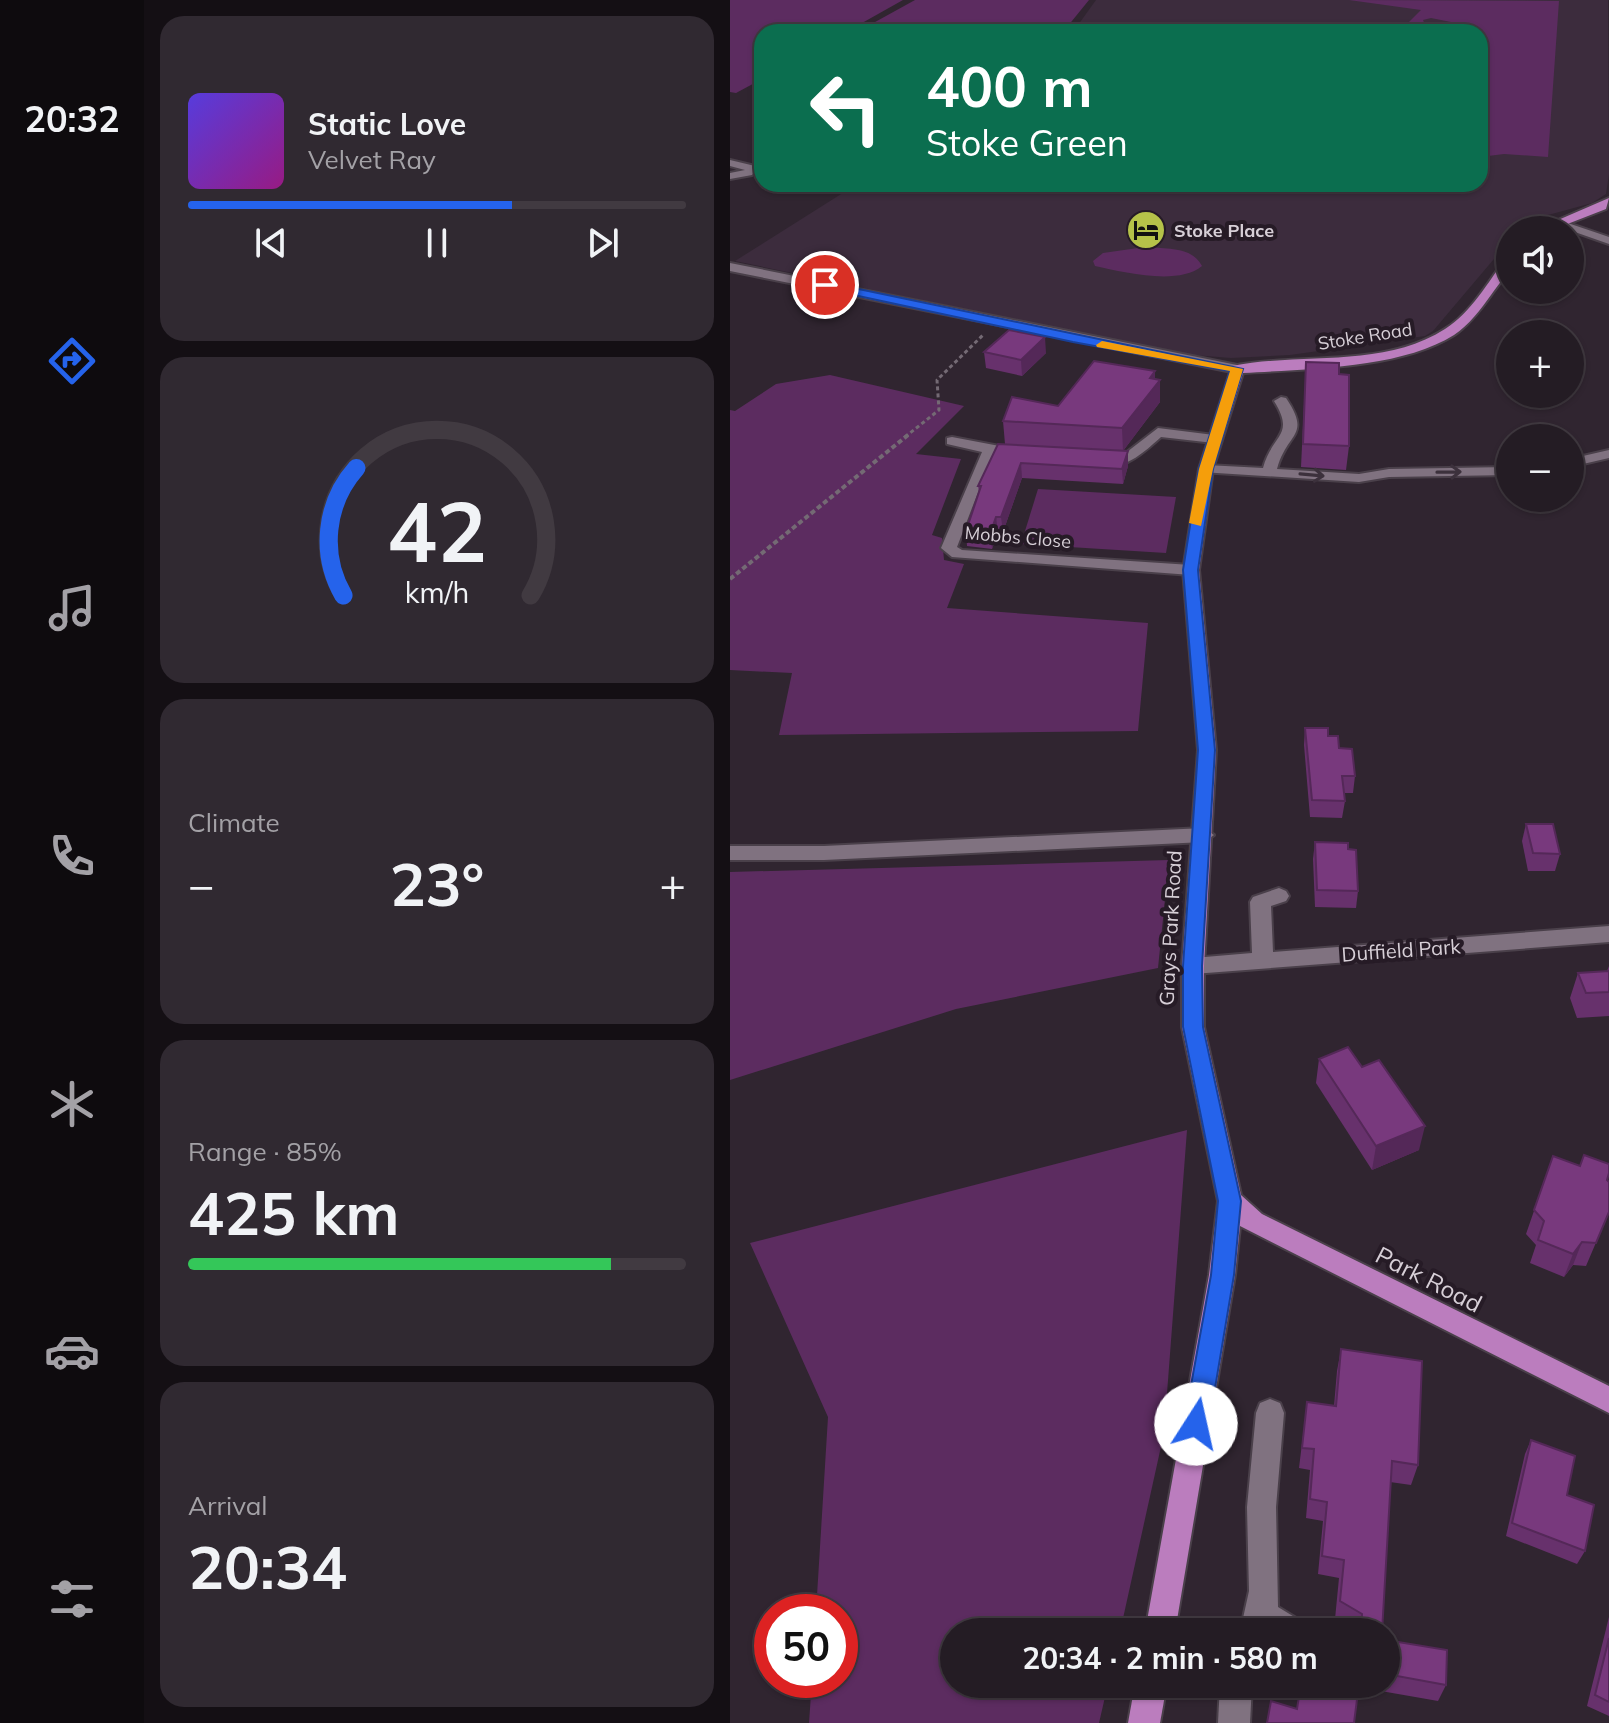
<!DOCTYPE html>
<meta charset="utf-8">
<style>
:root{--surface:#241c24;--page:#302931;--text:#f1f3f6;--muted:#a3a1a6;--line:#413a41;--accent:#2563eb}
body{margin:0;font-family:Mulish,sans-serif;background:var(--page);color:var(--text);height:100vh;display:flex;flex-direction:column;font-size:30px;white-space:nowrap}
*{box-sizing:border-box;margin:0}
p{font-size:26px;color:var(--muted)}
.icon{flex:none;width:44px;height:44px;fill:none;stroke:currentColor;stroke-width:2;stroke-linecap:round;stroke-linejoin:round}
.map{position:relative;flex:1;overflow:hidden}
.drawer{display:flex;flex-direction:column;gap:16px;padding:16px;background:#140f14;width:586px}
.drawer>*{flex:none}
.top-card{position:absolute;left:24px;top:24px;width:734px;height:168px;border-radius:24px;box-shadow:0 2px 6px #0004,0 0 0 2px var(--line);background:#0b6e4f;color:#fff;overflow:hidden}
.controls{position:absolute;left:766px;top:216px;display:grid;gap:16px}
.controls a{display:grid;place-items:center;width:88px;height:88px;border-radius:50%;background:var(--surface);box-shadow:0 2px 6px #0004,0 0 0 2px var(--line);font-size:40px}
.speed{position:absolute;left:24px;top:1594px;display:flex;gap:16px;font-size:40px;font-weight:700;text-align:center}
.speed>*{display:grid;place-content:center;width:104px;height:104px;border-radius:50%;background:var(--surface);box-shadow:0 2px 6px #0004,0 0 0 2px var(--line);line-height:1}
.speed .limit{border:12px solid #d22;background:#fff;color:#111}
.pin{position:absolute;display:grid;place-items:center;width:68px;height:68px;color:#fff;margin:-34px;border:4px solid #fff;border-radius:50%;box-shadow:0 2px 8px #0007}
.me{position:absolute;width:88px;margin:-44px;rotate:10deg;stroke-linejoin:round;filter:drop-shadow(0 0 6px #0008)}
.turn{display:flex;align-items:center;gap:28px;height:168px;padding:0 40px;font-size:36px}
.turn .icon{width:104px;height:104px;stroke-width:2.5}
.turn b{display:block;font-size:56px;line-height:68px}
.big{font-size:60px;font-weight:700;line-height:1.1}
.drawer .tile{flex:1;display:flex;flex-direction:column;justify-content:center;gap:12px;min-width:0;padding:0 28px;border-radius:24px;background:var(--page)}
.drawer .dial{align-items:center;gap:0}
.dial svg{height:208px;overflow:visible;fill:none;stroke:var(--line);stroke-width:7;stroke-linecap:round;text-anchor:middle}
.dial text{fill:var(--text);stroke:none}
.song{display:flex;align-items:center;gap:24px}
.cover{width:96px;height:96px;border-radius:12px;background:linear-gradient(135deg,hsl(250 70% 55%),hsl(310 70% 35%))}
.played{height:8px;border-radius:4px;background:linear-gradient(90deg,var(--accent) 65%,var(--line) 65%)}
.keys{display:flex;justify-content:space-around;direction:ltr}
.heat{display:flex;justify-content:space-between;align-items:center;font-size:44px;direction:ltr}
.charge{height:12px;border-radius:6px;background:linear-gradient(90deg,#34c759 85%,var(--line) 0)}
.trip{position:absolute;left:210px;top:1618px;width:460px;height:80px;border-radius:40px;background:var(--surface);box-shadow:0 2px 6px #0004,0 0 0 2px var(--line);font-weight:700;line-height:80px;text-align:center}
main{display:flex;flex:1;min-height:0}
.dock{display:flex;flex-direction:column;width:144px;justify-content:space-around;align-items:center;background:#0e0b0e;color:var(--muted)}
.dock .icon{width:56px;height:56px}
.dock .active{color:var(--accent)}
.dock b{font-size:36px;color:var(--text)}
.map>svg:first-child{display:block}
</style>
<main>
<nav class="dock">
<b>20:32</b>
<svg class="icon active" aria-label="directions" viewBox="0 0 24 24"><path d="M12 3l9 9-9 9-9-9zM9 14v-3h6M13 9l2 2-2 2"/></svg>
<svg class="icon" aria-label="music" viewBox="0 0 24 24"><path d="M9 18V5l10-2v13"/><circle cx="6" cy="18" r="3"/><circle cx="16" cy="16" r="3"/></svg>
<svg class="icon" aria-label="phone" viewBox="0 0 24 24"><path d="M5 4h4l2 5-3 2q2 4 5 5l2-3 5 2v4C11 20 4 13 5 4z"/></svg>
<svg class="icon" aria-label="climate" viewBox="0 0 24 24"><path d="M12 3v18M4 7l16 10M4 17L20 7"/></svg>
<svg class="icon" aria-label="car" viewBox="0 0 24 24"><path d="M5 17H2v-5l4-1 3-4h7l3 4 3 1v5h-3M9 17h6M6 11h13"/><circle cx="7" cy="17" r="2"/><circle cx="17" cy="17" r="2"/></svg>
<svg class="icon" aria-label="filters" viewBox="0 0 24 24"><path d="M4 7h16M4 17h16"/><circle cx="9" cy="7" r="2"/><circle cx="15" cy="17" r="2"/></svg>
</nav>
<section class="drawer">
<div class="tile">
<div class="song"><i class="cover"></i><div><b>Static Love</b><p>Velvet Ray</p></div></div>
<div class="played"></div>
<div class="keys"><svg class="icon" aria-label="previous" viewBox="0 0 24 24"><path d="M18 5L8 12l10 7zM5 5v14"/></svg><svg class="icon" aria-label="pause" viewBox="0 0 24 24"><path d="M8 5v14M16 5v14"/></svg><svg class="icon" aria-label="next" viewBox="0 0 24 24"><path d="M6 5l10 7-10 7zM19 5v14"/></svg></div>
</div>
<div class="tile dial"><svg viewBox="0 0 100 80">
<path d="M14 69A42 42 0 1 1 86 69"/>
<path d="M14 69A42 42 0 0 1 19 20" stroke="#2563eb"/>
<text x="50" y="56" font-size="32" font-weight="700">42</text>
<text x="50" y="72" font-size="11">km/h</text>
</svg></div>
<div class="tile"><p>Climate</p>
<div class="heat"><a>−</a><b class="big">23°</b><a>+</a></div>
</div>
<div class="tile"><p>Range · 85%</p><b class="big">425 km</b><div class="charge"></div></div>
<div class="tile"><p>Arrival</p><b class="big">20:34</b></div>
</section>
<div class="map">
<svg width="879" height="1723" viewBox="0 0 879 1723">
<rect width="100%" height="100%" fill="#302530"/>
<polygon fill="#3c2c3d" points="366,0 878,0 879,174 876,194 862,203 796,221 789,230 780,230 780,240 703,331 695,336 560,355 501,358 451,354 5,261 127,184 750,184 750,32 343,32"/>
<g fill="#5c2c60">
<polygon points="0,0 173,0 116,32 32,32 32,79 6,93 0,92"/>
<polygon points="185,0 359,0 333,32 127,32"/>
<polygon points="619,0 829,1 818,157 774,154 750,157 750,32 742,32 738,28 741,26 701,18 693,20 698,32 669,32 691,10"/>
<path d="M415 247C435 249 462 246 472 266 448 286 393 272 365 266L363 261 373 253Z"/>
<polygon points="100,375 234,406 186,454 231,459 202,535 212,538 214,560 234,564 217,608 418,623 408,731 49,735 62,673 0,670 0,410 5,411 46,384"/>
<polygon points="308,489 446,497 436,553 291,544"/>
<polygon points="439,860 428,968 226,1009 0,1080 0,872"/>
<polygon points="457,1130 434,1433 390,1632 224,1632 224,1684 378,1684 369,1723 79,1723 82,1680 110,1680 110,1612 86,1612 98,1417 20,1243"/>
</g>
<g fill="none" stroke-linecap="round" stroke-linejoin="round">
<defs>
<g id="minor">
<polygon points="0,160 25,166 26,168 22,175 0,179 0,173 15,170 0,166"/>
<polygon points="829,220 879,237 879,244 825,225 823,223"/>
<polygon points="0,263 507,365 514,369 507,373 0,271"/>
<path d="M551 397 556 398C582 437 557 431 547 469L629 474 659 469 780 467V475L659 477 629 482 471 472V466L476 465 533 468C542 434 566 436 544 401Z"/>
<path d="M428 428 484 435 491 439 484 443 431 437C414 452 388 478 364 459L371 455H393Z"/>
<polygon points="222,437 291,450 298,454 291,458 265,455 260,461 227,547 232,550 461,565 469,570 461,575 222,557 211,548 252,452 217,444 217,438"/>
<polygon points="879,450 879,458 840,467 840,459"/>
<polygon points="474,828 484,835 474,842 94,860 0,860 0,846 94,846"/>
<polygon points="549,888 556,891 559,896 556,901 541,906 543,952 879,926 879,942 463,974 455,972 452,966 455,960 463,958 522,953 520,902 523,897"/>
<polygon points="540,1399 550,1403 554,1413 546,1507 548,1607 571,1621 575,1632 510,1632 519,1591 517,1507 526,1413 530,1403"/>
<polygon points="490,1684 522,1684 520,1723 488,1723"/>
</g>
<g id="major">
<polygon points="879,198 876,209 822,230 805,230"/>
<path d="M780 257C780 273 770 282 761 295 751 309 739 325 724 335 670 369 575 369 513 373L483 469 469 570 486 750 474 966V1027L511 1195 532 1214 879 1386V1413L510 1226 505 1275 445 1632H415L479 1275 488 1201 452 1027V966L468 750 453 570 469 469 502 366C571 352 653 369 715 329 741 313 758 282 776 258Z"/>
<polygon points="405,1684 437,1684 430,1723 398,1723"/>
</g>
</defs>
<use href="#minor" stroke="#4a404a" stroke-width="4"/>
<use href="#major" stroke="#4a404a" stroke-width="4"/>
<polyline stroke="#746a74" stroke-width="3" stroke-dasharray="4 3" stroke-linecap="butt" points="175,437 209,410 207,380 253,335"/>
<polyline stroke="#746a74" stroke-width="4" stroke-dasharray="5 3" stroke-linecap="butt" points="0,579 178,435"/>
<use href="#minor" fill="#807280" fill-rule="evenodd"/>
<use href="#major" fill="#bb7dbe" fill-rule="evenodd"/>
</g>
<g fill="#67316c">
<polygon points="254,352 316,353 292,376 256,368"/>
<polygon points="576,362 609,374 619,446 616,470 571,467"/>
<polygon points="425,379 430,380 430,402 393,451 398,451 398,466 393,484 292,478 273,532 268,532 262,549 237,546 236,531 249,493 248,486 275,444 273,421"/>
<polygon points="575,728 598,736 609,748 625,776 623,793 614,793 615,801 612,818 580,817 574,745"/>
<polygon points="796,824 830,854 825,871 798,871 792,841"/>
<polygon points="585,842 618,849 628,891 626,908 585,907 583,859"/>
<polygon points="879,966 879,1016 847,1018 840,998 848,973 877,971"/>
<polygon points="589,1059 689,1150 642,1170 586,1083"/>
<polygon points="823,1156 877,1180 879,1212 856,1266 843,1265 834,1277 800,1263 806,1245 796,1234"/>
<polygon points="611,1349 688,1465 681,1485 660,1482 652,1632 626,1632 626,1631 605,1619 609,1578 588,1574 593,1521 576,1518 580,1470 569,1468 577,1402 604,1406 607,1371"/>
<polygon points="801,1440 837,1495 855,1551 847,1564 776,1536 795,1454"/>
<polygon points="879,1617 879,1716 857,1706"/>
<polygon points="656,1640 716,1685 708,1701 628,1687 567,1708 571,1684 656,1684"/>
</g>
<g fill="#542858">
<polygon points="315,337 316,353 292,376 291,360"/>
<polygon points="425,371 425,386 430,380 430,402 393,451 392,428"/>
<polygon points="398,451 398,466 393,484 392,469"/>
<polygon points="291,463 292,478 273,532 271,517"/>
<polygon points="266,517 268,532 262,549 260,534"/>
<polygon points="695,1126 689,1150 642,1170 646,1146"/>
<polygon points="852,1242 843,1265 834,1277 843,1254"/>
</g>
<g fill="#78397d" stroke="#542858" stroke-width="2">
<polygon points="279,330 315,337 291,360 254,352"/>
<polygon points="364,361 425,371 420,378 430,380 392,428 273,421 282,397 328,406"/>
<polygon points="576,362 609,363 609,374 619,375 619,446 573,444"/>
<polygon points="268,444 398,451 392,469 291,463 271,517 266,517 260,534 236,531 251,486 248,486"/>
<polygon points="575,728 598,728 598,736 608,736 609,748 622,749 625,776 612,776 615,801 582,800"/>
<polygon points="796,824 823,824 830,854 803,853"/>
<polygon points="585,842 618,843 618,849 626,850 628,891 587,890"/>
<polygon points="879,971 879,992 856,993 848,973"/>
<polygon points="618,1047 632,1067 649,1060 695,1126 646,1146 589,1059"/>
<polygon points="854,1155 879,1164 879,1173 877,1180 879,1182 879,1212 866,1243 852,1242 843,1254 808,1240 814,1221 804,1210 823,1156 850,1166"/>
<polygon points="611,1349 692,1361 688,1465 662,1461 652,1632 631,1632 632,1614 610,1601 614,1560 592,1556 597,1502 580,1499 584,1449 572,1448 577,1402 606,1406"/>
<polygon points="801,1440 845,1456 837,1495 864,1505 855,1551 782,1523"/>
<polygon points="879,1638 879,1702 865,1695"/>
<polygon points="656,1640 717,1650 716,1685 656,1674"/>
<polygon points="571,1684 629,1684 624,1723 537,1723 541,1701 567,1709"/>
</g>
<defs><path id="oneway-shaft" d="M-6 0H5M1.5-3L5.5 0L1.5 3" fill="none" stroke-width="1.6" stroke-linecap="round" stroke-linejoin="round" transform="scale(2)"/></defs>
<g stroke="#3c313c">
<use href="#oneway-shaft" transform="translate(719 472) rotate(-1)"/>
<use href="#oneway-shaft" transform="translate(582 475) rotate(5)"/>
</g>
<polygon fill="#2563eb" stroke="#184099" stroke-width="2" points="95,282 513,369 483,469 468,570 485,750 472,966 473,1027 511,1201 504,1275 479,1424 475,1433 466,1436 458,1433 454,1424 481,1275 488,1201 453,1027 453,966 468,750 453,570 469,469 500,371 343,342 91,288"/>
<polygon fill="#f59e0b" points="372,341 513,369 483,469 471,526 459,523 469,469 500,371 367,347 366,345"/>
<defs>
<symbol id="hotel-disc" viewBox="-11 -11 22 22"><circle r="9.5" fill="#b5c249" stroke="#261b26"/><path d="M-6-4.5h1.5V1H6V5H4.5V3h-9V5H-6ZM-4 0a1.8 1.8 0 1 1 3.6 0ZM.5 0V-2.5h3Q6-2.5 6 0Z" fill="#111"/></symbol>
</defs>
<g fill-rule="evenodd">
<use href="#hotel-disc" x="394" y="208" width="44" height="44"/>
</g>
<g text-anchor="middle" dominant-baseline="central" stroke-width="8" stroke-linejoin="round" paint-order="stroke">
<g font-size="18" font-weight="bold" fill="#d7cfd7" stroke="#261b26" text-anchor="start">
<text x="444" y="230">Stoke Place</text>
</g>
<g font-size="18" fill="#d7cfd7" stroke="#261b26">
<text transform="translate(635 336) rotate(-9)">Stoke Road</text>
<text transform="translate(288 537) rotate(5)">Mobbs Close</text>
</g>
<g font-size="20" fill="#d7cfd7" stroke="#261b26">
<text transform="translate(440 928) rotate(-87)">Grays Park Road</text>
<text transform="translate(671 950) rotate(-4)">Duffield Park</text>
</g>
<g font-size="24" fill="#d7cfd7" stroke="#261b26">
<text transform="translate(699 1279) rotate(27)">Park Road</text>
</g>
</g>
</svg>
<div class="controls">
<a><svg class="icon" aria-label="sound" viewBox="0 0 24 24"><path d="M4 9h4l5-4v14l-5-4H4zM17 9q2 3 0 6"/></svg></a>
<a>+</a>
<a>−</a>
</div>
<div class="speed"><div class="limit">50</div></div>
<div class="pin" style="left:95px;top:285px;background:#d93025"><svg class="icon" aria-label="arrive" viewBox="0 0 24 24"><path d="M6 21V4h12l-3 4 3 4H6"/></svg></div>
<svg class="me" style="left:466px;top:1424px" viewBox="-20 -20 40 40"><circle r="19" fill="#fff"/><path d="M0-13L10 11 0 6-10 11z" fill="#2563eb"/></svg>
<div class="trip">20:34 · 2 min · 580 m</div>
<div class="top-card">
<div class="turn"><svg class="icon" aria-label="left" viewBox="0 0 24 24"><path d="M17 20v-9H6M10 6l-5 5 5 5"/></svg><div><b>400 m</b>Stoke Green</div></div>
</div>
</div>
</main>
